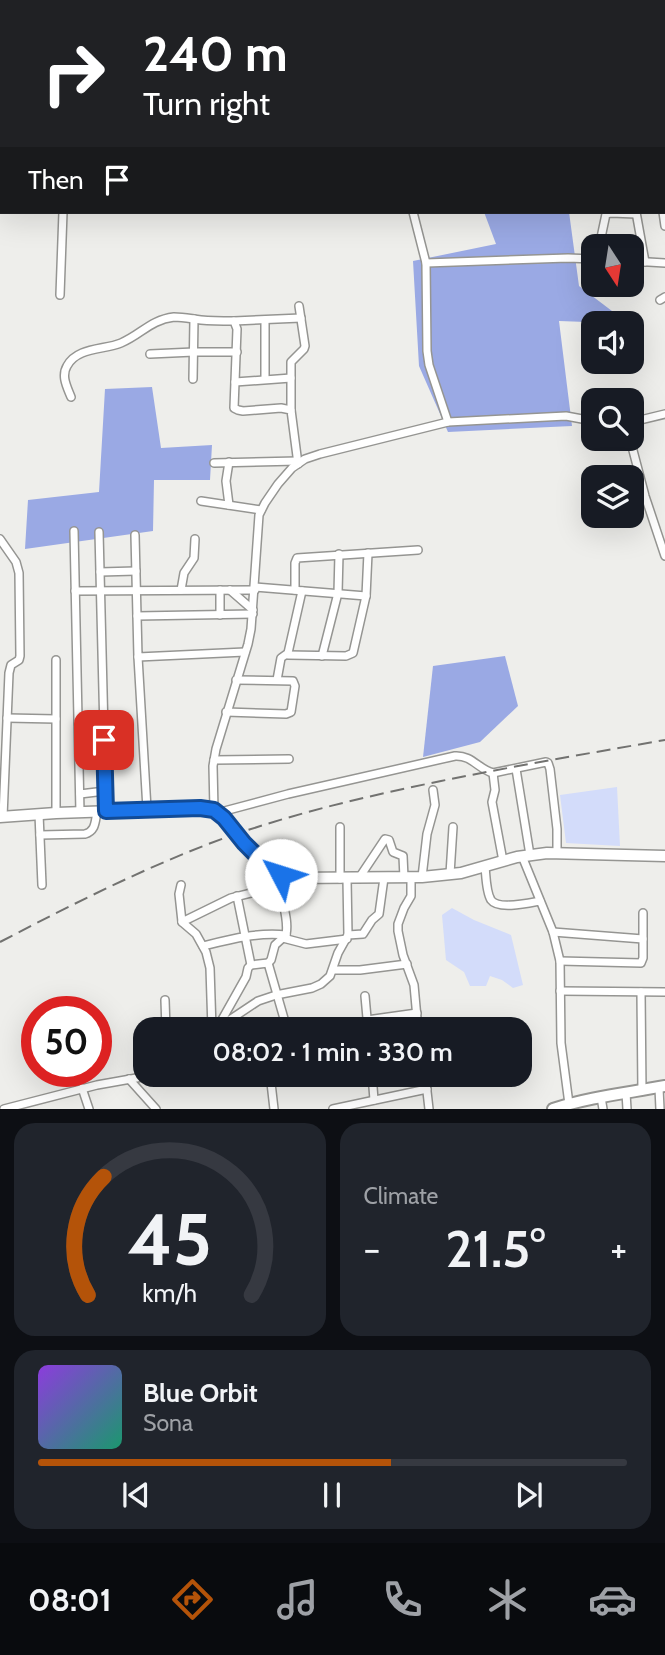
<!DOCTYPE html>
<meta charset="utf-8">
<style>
:root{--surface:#171b24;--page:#20242c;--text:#f1f3f6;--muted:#9ea1a6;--line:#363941;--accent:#b45309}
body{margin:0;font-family:Cabin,sans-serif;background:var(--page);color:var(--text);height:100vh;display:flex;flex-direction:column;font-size:26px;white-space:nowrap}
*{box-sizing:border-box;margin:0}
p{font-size:23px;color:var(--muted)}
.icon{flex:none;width:38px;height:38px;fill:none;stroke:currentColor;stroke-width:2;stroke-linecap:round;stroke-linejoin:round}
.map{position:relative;height:1109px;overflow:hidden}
.drawer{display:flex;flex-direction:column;gap:14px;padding:14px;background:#0d0f14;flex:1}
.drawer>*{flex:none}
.hud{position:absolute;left:0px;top:0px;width:665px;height:214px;box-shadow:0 7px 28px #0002;background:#202124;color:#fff;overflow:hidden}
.needle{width:46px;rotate:168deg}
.controls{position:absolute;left:581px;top:234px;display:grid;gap:14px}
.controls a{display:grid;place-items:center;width:63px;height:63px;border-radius:14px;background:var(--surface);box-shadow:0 7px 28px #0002;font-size:35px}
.speed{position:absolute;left:21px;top:996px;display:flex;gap:14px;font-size:35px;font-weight:700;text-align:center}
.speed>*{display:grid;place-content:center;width:91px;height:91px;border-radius:50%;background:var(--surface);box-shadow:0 7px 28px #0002;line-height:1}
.speed .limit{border:10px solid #d22;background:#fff;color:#111}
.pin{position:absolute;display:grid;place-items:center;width:60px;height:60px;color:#fff;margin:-30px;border-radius:14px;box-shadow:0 4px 10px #0006}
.me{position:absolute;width:77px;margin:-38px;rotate:310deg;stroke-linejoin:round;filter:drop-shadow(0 0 5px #0008)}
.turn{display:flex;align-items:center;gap:24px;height:147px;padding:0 28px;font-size:32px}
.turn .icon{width:91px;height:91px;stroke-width:2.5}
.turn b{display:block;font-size:49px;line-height:60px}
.then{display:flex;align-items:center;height:66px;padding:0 28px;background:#0003;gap:14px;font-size:26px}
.big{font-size:52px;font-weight:600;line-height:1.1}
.drawer .tile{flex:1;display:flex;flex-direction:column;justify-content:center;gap:10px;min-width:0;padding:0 24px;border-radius:21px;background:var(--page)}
.drawer .dial{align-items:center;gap:0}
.dial svg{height:182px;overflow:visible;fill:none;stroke:var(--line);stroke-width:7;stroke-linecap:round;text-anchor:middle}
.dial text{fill:var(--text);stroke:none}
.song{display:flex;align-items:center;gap:21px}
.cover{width:84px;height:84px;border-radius:10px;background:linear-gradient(135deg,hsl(270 70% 55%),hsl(160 70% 35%))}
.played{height:7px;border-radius:4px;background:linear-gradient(90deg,var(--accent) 60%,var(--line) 60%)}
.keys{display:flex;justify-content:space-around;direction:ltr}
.heat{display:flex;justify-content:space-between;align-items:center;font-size:38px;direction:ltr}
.drawer .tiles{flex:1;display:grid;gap:14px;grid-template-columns:1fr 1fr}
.tile:last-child{grid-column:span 2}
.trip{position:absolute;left:133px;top:1017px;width:399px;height:70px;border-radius:21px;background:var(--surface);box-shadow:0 7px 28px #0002;font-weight:600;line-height:70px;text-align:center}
.dock{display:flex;height:112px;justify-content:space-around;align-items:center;background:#090b0e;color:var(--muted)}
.dock .icon{width:49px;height:49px}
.dock .selected{color:var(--accent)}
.dock b{font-size:32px;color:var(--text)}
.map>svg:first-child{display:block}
</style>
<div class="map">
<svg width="665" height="1109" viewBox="0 0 665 1109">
<rect width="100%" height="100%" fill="#eeeeeb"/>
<g fill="#d3dcfa">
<polygon points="617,787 620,846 566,843 560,795"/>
<polygon points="452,908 474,920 511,935 523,985 513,988 502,980 490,976 486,986 470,986 464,972 446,960 442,915"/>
</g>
<g fill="#9aa9e4">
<polygon points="484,212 569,212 579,286 612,311 614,323 559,321 572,426 448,432 419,366 413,261 496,244"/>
<polygon points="152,387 161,448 212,445 210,480 154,480 153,531 25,549 28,500 99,492 105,389"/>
<polygon points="505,656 518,706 480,742 423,757 433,666"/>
</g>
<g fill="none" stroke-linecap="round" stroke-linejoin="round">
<defs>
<g id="minor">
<polyline points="197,0 197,2"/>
<polyline points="344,0 344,2"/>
<polyline points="461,0 462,2"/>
<polyline points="485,0 486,2"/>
<polyline points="538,0 538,2"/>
<polyline points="610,0 610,2"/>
<polyline points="663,35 665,35"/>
<polyline points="413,212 426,263 427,351 429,365 448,422"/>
<polyline points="636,212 645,262"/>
<polyline points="663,212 665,226"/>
<polyline points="599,247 606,214 611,213 636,214"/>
<polyline points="632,261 665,263"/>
<polyline points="426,263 568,258 593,259"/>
<polyline points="60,295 63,212"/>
<polyline points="660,300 665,297"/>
<polyline points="265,320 265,379"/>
<polyline points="234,321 301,318"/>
<polyline points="150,354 194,352 237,352"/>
<polyline points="193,379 194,319"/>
<polyline points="235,382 291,378"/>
<path d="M71 397C67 387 61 376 67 366 77 347 104 350 121 343 142 334 150 320 174 317 184 317 192 319 201 320 212 321 223 321 234 321L237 329 234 408 238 410 243 411 281 408 291 410 298 464"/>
<polyline points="291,410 291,362 304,349 305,346 299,306"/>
<polyline points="632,422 665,414"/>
<polyline points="630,439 645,496 665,556"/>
<polyline points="214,463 298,461"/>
<polyline points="201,501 261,510"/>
<polyline points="229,505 226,481 229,462"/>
<polyline points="74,531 80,813"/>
<polyline points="99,532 106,811"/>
<polyline points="135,535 138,657 245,652"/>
<polyline points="0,539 16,562 19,573 20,656 19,660 11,665 9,673 3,817"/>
<polyline points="100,572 136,571"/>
<polyline points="255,587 366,596"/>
<polyline points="181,590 184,573 194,558 195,539"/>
<polyline points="230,590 253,610"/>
<polyline points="295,590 295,563 297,558 418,550"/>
<polyline points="75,591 255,590"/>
<polyline points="220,615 220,590"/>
<polyline points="137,616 253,614"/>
<polyline points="288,655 346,656 353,653 366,596 368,553"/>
<polyline points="322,656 338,593 339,554"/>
<polyline points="138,657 147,809"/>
<polyline points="277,680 281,658 288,653 302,591"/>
<polyline points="226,712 286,714 291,712 295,686 293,681 236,680"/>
<polyline points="7,718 56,719"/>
<polyline points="78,723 103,721"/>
<polyline points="79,759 104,758"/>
<polyline points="214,760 289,759"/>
<polyline points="516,769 530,855"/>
<polyline points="493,773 495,790 492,802 503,861"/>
<polyline points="80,794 105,791"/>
<polyline points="214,810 213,766 216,749 248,644 251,629 259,515 265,503 278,484 292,468 305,459 320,454 448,422 566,416 593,421"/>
<polyline points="56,813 56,660"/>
<path d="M217 813 288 794 455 756C472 755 478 769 493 773L546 762 548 763 550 769 557 829V853"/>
<polyline points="39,814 42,885"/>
<polyline points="340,827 340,879"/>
<path d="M40 835 85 834C96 831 95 821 97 812"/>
<polyline points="522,856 553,932 560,961 561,1043 569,1104"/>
<path d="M485 866C486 876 486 892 491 900 498 910 529 903 540 901"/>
<polyline points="450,874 453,827"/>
<polyline points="411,877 411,896 404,908 398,924 398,931 403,955 414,985 418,1029"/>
<polyline points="422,877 427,834 435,805 433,790"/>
<polyline points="359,878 385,839 389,840 393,852 403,856 404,878"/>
<polyline points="181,885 179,894 182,922 196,934 206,952 210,968 212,1029"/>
<polyline points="237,896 251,965"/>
<polyline points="182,922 231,898 279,886"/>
<polyline points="553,932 643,939"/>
<polyline points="348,935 363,934 372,920 379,914 384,878"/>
<polyline points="283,938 306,944 347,939"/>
<path d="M203 946C231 939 257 932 286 935"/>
<polyline points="560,961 641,963 643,958 643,913"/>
<polyline points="268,963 287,1029"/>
<polyline points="333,970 360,970 407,964"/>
<polyline points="560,991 665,992"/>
<polyline points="641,992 642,1091"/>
<polyline points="365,996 368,1029"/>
<polyline points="165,1000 166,1029"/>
<polyline points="367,1020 417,1013"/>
<path d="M219 1025 246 977 248 968 251 965 268 963 271 960 275 945 286 935C290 915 277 895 281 875"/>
<polyline points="216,1029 258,1001 276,995 312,988 321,984 330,976 338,953 348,935 347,879"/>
<polyline points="270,1074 274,1109"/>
<polyline points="372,1074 374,1100"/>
<polyline points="425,1074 429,1109"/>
<polyline points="129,1079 156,1109"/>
<polyline points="82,1088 89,1109"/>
<polyline points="659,1088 660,1109"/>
<polyline points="626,1093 627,1109"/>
<polyline points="601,1097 603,1109"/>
<polyline points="4,1109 97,1085 159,1074"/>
<polyline points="333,1109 427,1089"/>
</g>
<g id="secondary">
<polyline points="0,817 56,813 200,808 214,810 224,818"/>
<polyline points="244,843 271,870 290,878 422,877 461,873 517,857 547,853 665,856"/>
</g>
<path id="primary" d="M553 1109C589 1097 628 1093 665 1086"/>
</defs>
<use href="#minor" stroke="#959592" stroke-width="10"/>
<use href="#secondary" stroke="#959592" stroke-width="13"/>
<use href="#primary" stroke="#959592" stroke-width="14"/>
<use href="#minor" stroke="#fff" stroke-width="7"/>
<use href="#secondary" stroke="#fff" stroke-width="10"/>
<use href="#primary" stroke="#fff" stroke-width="10"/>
<path stroke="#727270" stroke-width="2" stroke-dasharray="14 7" stroke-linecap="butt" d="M0 942C69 906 138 871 211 843 286 815 363 797 441 781 515 766 590 753 665 740"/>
<defs>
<polyline id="secondary-bridge" points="224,818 244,843"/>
</defs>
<use href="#secondary-bridge" stroke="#959592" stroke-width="13" stroke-linecap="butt"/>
<use href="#secondary-bridge" stroke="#fff" stroke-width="10"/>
</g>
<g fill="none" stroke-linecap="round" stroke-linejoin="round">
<defs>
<polyline id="route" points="104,740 106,811 200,808 214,810 224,818 244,843 271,870 281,875"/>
</defs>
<use href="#route" stroke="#114b97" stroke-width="18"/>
<use href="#route" stroke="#1a73e8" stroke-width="12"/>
</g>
</svg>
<div class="controls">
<a><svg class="needle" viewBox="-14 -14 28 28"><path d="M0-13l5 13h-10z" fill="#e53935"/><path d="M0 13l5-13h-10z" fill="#9ea1a6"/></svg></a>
<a><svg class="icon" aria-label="sound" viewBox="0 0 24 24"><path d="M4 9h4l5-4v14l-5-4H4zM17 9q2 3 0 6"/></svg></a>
<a><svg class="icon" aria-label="search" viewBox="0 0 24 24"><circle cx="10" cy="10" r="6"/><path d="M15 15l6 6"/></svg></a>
<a><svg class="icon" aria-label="layers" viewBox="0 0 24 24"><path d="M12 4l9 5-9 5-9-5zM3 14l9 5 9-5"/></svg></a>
</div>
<div class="speed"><div class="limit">50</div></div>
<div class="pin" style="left:104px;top:740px;background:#d93025"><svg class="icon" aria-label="arrive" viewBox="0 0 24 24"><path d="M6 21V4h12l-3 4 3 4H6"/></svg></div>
<svg class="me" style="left:281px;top:875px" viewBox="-20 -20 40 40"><circle r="19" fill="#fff"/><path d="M0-13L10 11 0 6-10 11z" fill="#1a73e8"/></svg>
<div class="trip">08:02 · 1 min · 330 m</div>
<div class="hud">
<div class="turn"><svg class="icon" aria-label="right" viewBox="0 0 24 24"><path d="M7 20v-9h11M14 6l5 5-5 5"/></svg><div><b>240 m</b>Turn right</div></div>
<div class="then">Then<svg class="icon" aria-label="arrive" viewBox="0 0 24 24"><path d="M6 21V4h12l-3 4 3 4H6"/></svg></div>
</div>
</div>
<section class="drawer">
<div class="tiles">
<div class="tile dial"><svg viewBox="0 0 100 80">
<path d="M14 69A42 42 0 1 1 86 69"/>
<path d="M14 69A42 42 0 0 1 21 17" stroke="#b45309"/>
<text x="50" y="56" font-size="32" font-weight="700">45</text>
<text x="50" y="72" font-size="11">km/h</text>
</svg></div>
<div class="tile"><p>Climate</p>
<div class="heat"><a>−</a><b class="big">21.5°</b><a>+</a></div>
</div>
<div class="tile">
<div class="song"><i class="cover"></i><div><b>Blue Orbit</b><p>Sona</p></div></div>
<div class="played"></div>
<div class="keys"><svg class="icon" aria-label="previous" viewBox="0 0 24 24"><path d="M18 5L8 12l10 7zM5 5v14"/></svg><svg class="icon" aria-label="pause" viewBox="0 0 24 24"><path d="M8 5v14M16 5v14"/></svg><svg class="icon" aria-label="next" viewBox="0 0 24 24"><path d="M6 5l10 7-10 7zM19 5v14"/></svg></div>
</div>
</div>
</section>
<nav class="dock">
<b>08:01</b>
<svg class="icon selected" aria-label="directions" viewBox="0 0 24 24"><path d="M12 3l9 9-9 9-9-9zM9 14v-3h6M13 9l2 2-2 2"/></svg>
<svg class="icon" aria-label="music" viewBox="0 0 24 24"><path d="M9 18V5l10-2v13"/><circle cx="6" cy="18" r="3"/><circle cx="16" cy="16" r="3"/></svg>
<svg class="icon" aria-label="phone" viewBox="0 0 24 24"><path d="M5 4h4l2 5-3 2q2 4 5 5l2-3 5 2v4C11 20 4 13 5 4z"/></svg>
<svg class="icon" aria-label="climate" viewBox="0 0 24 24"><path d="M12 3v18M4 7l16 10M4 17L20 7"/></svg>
<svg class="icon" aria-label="car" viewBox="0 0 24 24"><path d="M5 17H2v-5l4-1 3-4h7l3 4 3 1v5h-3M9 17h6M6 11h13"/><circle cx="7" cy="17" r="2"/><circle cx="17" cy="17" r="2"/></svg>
</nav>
